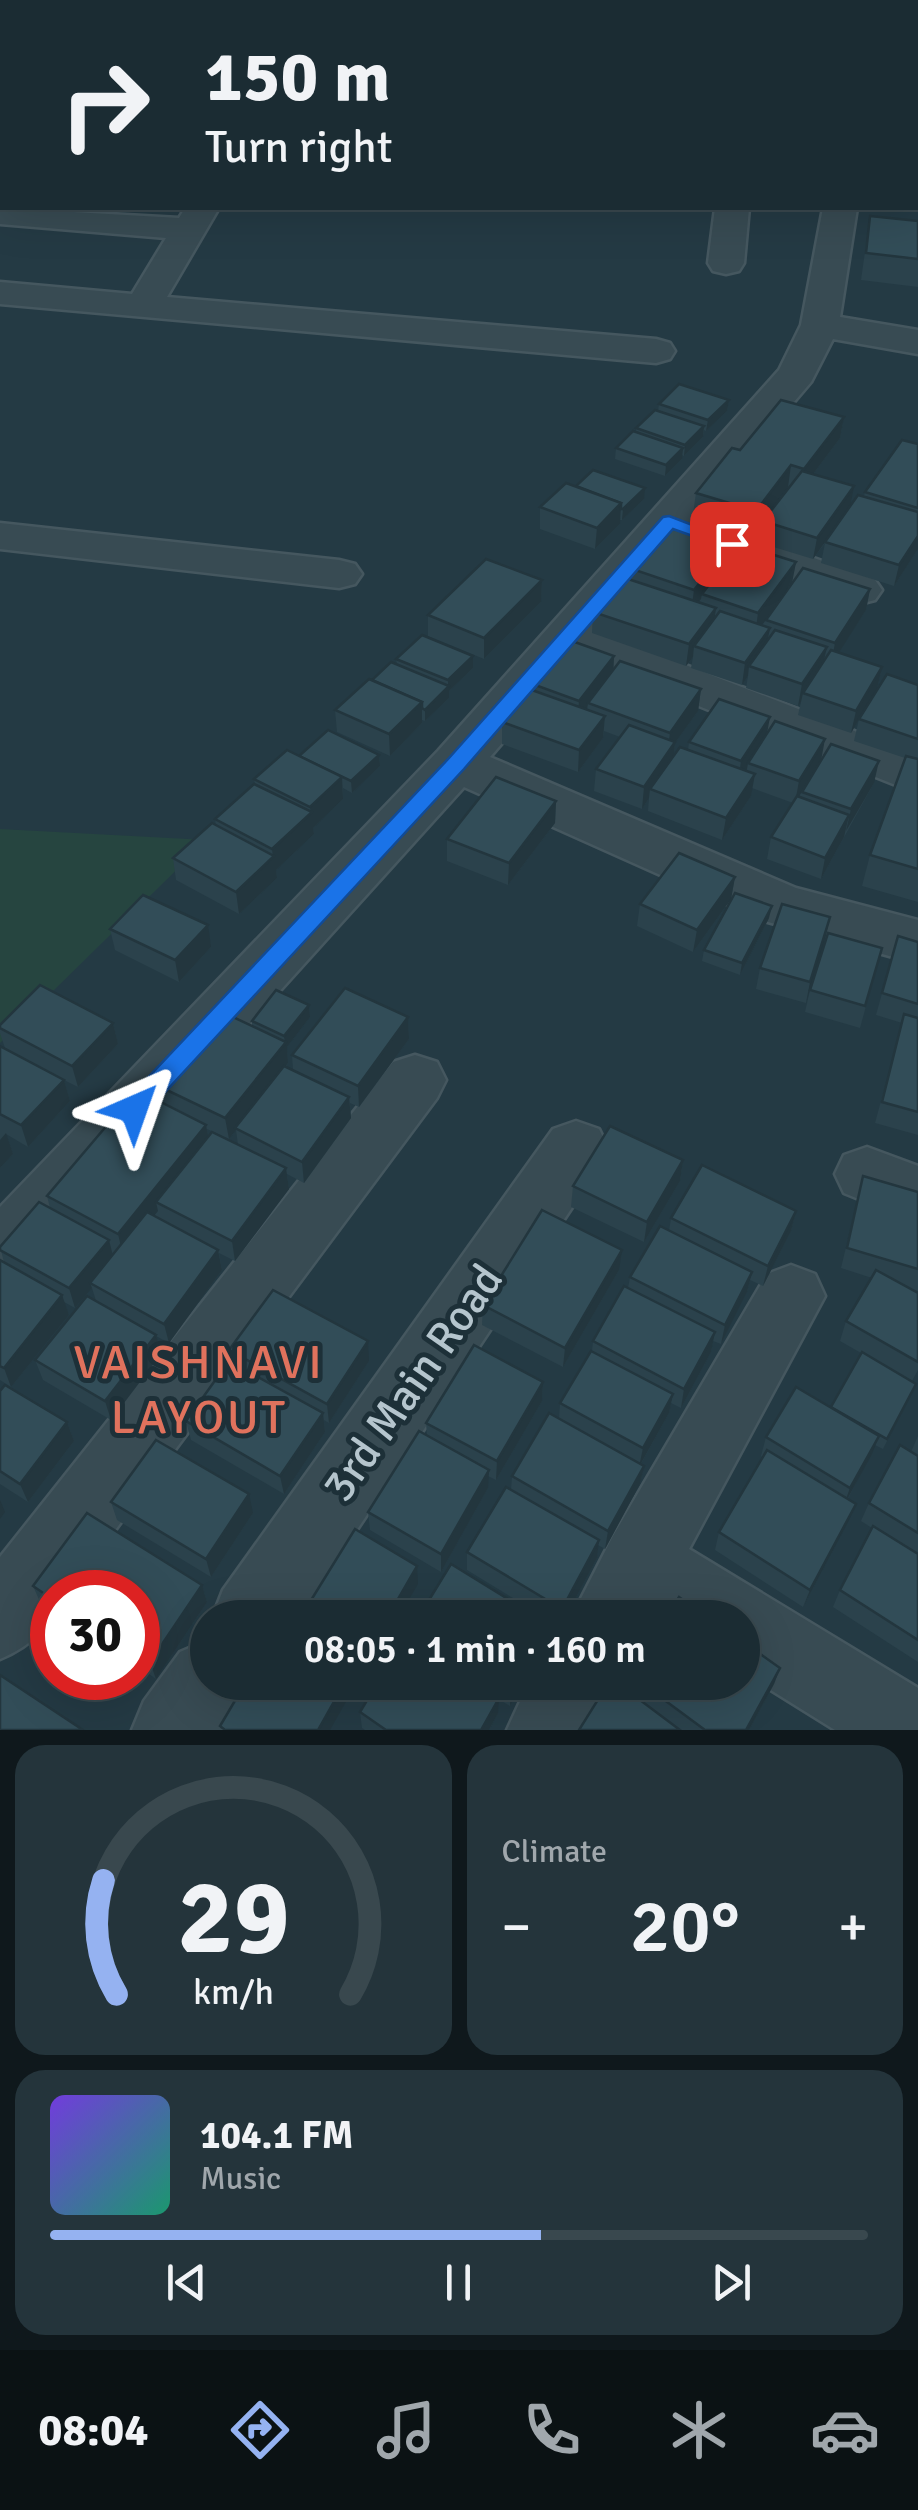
<!DOCTYPE html>
<meta charset="utf-8">
<style>
:root{--surface:#1b2c33;--page:#24343b;--text:#f1f3f6;--muted:#a0a7ac;--line:#39484e;--accent:#95b2f1}
body{margin:0;font-family:Signika,sans-serif;background:var(--page);color:var(--text);height:100vh;display:flex;flex-direction:column;font-size:38px;white-space:nowrap}
*{box-sizing:border-box;margin:0}
p{font-size:32px;color:var(--muted)}
.icon{flex:none;width:55px;height:55px;fill:none;stroke:currentColor;stroke-width:2;stroke-linecap:round;stroke-linejoin:round}
.map{position:relative;height:1730px;overflow:hidden}
.drawer{display:flex;flex-direction:column;gap:15px;padding:15px;background:#0f181c;flex:1}
.drawer>*{flex:none}
.guide{position:absolute;left:0px;top:0px;width:920px;height:210px;box-shadow:0 10px 40px #0002,0 0 0 2px var(--line);background:#1b2c33;color:var(--text);overflow:hidden}
.speed{position:absolute;left:30px;top:1570px;display:flex;gap:20px;font-size:50px;font-weight:700;text-align:center}
.speed>*{display:grid;place-content:center;width:130px;height:130px;border-radius:50%;background:var(--surface);box-shadow:0 10px 40px #0002,0 0 0 2px var(--line);line-height:1}
.speed .limit{border:15px solid #d22;background:#fff;color:#111}
.pin{position:absolute;display:grid;place-items:center;width:85px;height:85px;color:#fff;margin:-42px;border-radius:20px;box-shadow:0 5px 15px #0006}
.me{position:absolute;width:110px;margin:-55px;rotate:43deg;stroke-linejoin:round;filter:drop-shadow(0 0 8px #0008)}
.turn{display:flex;align-items:center;gap:35px;height:210px;padding:0 40px;font-size:45px}
.turn .icon{width:130px;height:130px;stroke-width:2.5}
.turn b{display:block;font-size:70px;line-height:85px}
.big{font-size:75px;font-weight:600;line-height:1.1}
.drawer .widget{flex:1;display:flex;flex-direction:column;justify-content:center;gap:15px;min-width:0;padding:0 35px;border-radius:30px;background:var(--page)}
.drawer .dial{align-items:center;gap:0}
.dial svg{height:260px;overflow:visible;fill:none;stroke:var(--line);stroke-width:7;stroke-linecap:round;text-anchor:middle}
.dial text{fill:var(--text);stroke:none}
.song{display:flex;align-items:center;gap:30px}
.cover{width:120px;height:120px;border-radius:15px;background:linear-gradient(135deg,hsl(260 70% 55%),hsl(160 70% 35%))}
.played{height:10px;border-radius:5px;background:linear-gradient(90deg,var(--accent) 60%,var(--line) 60%)}
.keys{display:flex;justify-content:space-around;direction:ltr}
.heat{display:flex;justify-content:space-between;align-items:center;font-size:55px;direction:ltr}
.drawer .tiles{flex:1;display:grid;gap:15px;grid-template-columns:1fr 1fr}
.widget:last-child{grid-column:span 2}
.trip{position:absolute;left:190px;top:1600px;width:570px;height:100px;border-radius:50px;background:var(--surface);box-shadow:0 10px 40px #0002,0 0 0 2px var(--line);font-weight:600;line-height:100px;text-align:center}
.tabs{display:flex;height:160px;justify-content:space-around;align-items:center;background:#0b1214;color:var(--muted)}
.tabs .icon{width:70px;height:70px}
.tabs .active{color:var(--accent)}
.tabs b{font-size:45px;color:var(--text)}
.map>svg:first-child{display:block}
</style>
<div class="map">
<svg width="918" height="1730" viewBox="0 0 918 1730">
<rect width="100%" height="100%" fill="#243a44"/>
<polygon fill="#264540" points="0,829 207,840 0,1043"/>
<g fill="none" stroke-linecap="round" stroke-linejoin="round">
<defs>
<g id="minor">
<polygon points="0,204 2,208 179,218 185,208 219,208 167,297 656,339 670,343 675,351 670,359 656,363 0,304 0,282 132,294 166,238 0,224"/>
<polygon points="715,208 749,208 744,263 739,271 726,274 713,271 708,263"/>
<polygon points="823,208 857,208 840,317 918,330 918,354 833,339 811,382 697,516 875,580 882,590 875,600 859,604 677,539 599,631 918,756 918,794 577,657 490,757 796,888 918,920 918,964 761,920 464,787 24,1274 0,1282 0,1207 438,751 779,370 801,325"/>
<polygon points="0,523 339,560 355,564 362,574 355,584 339,588 0,549"/>
<path d="M415 1055 437 1062 446 1080 437 1098 69 1592H52C52 1628 31 1646 0 1659V1557L393 1062Z"/>
<polygon points="576,1121 599,1129 608,1148 599,1167 298,1618 212,1618 223,1590 553,1129"/>
<polygon points="867,1147 918,1166 918,1223 844,1193 835,1174 844,1155"/>
<polygon points="791,1265 815,1274 825,1296 689,1549 918,1688 918,1730 835,1730 742,1672 742,1618 571,1618 613,1536 767,1274"/>
<polygon points="208,1640 208,1682 247,1682 222,1730 132,1730 144,1701 180,1652"/>
<polygon points="529,1682 614,1682 592,1730 507,1730"/>
</g>
</defs>
<use href="#minor" stroke="#45575f" stroke-width="5"/>
<use href="#minor" fill="#384b53" fill-rule="evenodd"/>
</g>
<g fill="#2b424c" fill-rule="evenodd">
<polygon points="888,0 918,0 918,11 918,2 887,2"/>
<polygon points="870,216 918,221 918,287 861,280"/>
<polygon points="729,400 727,411 706,431 704,430 703,437 684,456 682,455 682,459 665,476 615,459 616,448 636,432 636,428 658,411 659,404"/>
<polygon points="844,417 840,438 813,474 850,506 864,496 865,492 918,444 918,549 894,586 821,563 825,543 813,559 760,543 763,521 789,487 788,487 753,533 693,514 696,493 740,450"/>
<polygon points="576,486 644,499 622,520 620,520 620,524 595,549 540,529 540,507"/>
<polygon points="734,539 731,555 796,562 792,582 870,589 866,610 838,653 882,667 877,689 851,733 798,715 801,702 798,706 746,688 748,676 742,685 691,668 693,657 686,666 592,633 593,612 628,579 629,568"/>
<polygon points="542,580 541,602 484,659 428,636 428,615"/>
<polygon points="473,656 473,668 449,691 449,698 425,721 422,720 422,723 390,756 337,732 335,710 372,680 397,664 396,659"/>
<polygon points="614,656 613,670 701,689 698,711 675,743 674,756 688,750 689,742 768,732 821,760 874,783 821,879 767,859 771,837 793,803 752,788 751,796 722,840 648,811 649,798 642,809 594,791 596,769 620,737 604,731 603,738 578,772 502,744 502,722 535,691 535,685"/>
<polygon points="918,685 918,902 862,886 870,855 905,758 854,741 859,719"/>
<polygon points="379,755 380,766 352,793 343,788 343,799 313,828 314,834 276,870 277,878 239,914 176,880 173,858 216,826 215,819 255,784 254,779 300,756"/>
<polygon points="556,801 555,823 508,885 447,861 447,839"/>
<polygon points="735,877 731,899 693,952 637,926 640,904"/>
<polygon points="830,917 806,1003 756,989 760,968"/>
<polygon points="769,918 740,975 702,961 704,950"/>
<polygon points="110,929 211,947 179,982 115,950"/>
<polygon points="898,936 918,942 918,1135 875,1123 902,1023 876,1015"/>
<polygon points="882,948 860,1028 805,1012 810,990"/>
<path d="M309 1005 310 1017 287 1047 288 1063 286 1067 293 1070 292 1055 408 1017 409 1039 359 1107 350 1103 351 1118 304 1183 287 1174 289 1189 235 1261 219 1253 222 1270 169 1343 156 1336 161 1354 111 1420 43 1380 35 1360 96 1301 92 1288 75 1308 64 1302 69 1315 11 1387 0 1380V1260L4 1262 0 1247 50 1208 47 1196 156 1100 152 1083 252 1026V1021ZM207 1129 229 1139 236 1130 238 1145 208 1137Z"/>
<polygon points="113,1023 118,1044 78,1087 64,1080 70,1101 28,1147 6,1134 13,1154 0,1168 0,1046 5,1048 0,1033 0,1025"/>
<polygon points="683,1160 680,1181 644,1242 571,1207 573,1186"/>
<polygon points="863,1176 918,1192 918,1291 913,1290 918,1293 918,1370 912,1381 916,1384 883,1449 875,1445 848,1499 848,1522 803,1607 715,1550 719,1532 763,1458 761,1456 766,1437 831,1408 861,1353 840,1341 846,1321 872,1278 841,1268"/>
<polygon points="796,1211 791,1231 763,1286 750,1280 747,1292 721,1344 713,1341 711,1352 681,1408 671,1403 669,1413 641,1464 644,1466 640,1484 605,1549 598,1545 597,1558 565,1618 546,1618 467,1570 467,1552 511,1490 512,1476 559,1419 560,1403 592,1351 593,1341 628,1288 630,1277 669,1231 671,1218"/>
<polygon points="619,1270 563,1367 482,1325 483,1305"/>
<polygon points="229,1350 369,1361 329,1423 324,1420 325,1432 284,1494 191,1440 186,1421 232,1363"/>
<polygon points="543,1382 542,1401 496,1480 488,1476 488,1488 441,1572 370,1530 368,1512 427,1435 426,1423"/>
<polygon points="0,1391 67,1422 74,1441 28,1502 0,1484"/>
<polygon points="918,1436 918,1662 833,1607 840,1590 872,1528 861,1521 869,1503 911,1452"/>
<polygon points="111,1502 253,1513 211,1577 117,1520"/>
<polygon points="202,1585 207,1602 156,1679 138,1666 138,1592 52,1592 52,1611 41,1604 33,1586"/>
<polygon points="780,1668 774,1684 749,1730 579,1730 627,1691 629,1682 742,1682"/>
<polygon points="378,1682 522,1682 510,1706 498,1699 498,1713 489,1730 365,1730 362,1728 360,1712"/>
</g>
<g fill="#23363e">
<polygon points="729,400 727,411 706,431 708,420"/>
<polygon points="844,417 840,438 801,490 804,469"/>
<polygon points="704,426 703,437 684,456 685,445"/>
<polygon points="683,448 682,459 665,476 666,465"/>
<polygon points="791,465 788,487 753,533 756,511"/>
<polygon points="854,486 850,507 813,559 817,538"/>
<polygon points="645,488 644,499 622,520 623,509"/>
<polygon points="621,503 620,524 595,549 597,528"/>
<polygon points="918,536 918,549 894,586 899,565"/>
<polygon points="734,539 731,560 702,594 701,599 691,612 694,590"/>
<polygon points="796,562 792,583 755,635 758,613"/>
<polygon points="542,580 541,602 484,659 484,638"/>
<polygon points="870,589 866,610 831,665 835,643"/>
<polygon points="716,608 713,630 694,646 693,657 686,666 689,644"/>
<polygon points="770,628 766,649 749,666 748,676 742,685 745,663"/>
<polygon points="827,647 822,669 803,693 801,702 798,706 802,684"/>
<polygon points="473,656 473,668 449,691 449,698 425,721 425,710 448,687 448,680"/>
<polygon points="614,656 613,678 588,703 587,710 577,723 579,701"/>
<polygon points="882,667 877,689 851,733 856,711"/>
<polygon points="701,689 698,711 675,743 673,764 650,789 649,798 642,809 644,787 667,754 670,733"/>
<polygon points="422,702 422,723 390,756 389,734"/>
<polygon points="605,716 603,738 578,772 579,750"/>
<polygon points="770,717 766,739 748,763 747,769 738,783 741,761"/>
<polygon points="825,739 821,761 795,803 799,781"/>
<polygon points="379,755 380,766 352,793 351,781"/>
<polygon points="879,761 874,783 846,831 851,809"/>
<polygon points="755,774 751,796 722,840 726,818"/>
<polygon points="342,777 343,799 313,828 314,834 276,870 277,878 239,914 236,892 273,857 272,849 311,813 310,807"/>
<polygon points="556,801 555,823 508,885 509,863"/>
<polygon points="849,815 844,837 821,879 825,858"/>
<polygon points="735,877 731,899 693,952 697,930"/>
<polygon points="772,906 769,918 740,975 742,963"/>
<polygon points="830,917 825,939 806,1003 810,982"/>
<polygon points="208,925 211,947 179,982 175,960"/>
<polygon points="309,1005 310,1017 287,1047 288,1063 229,1139 225,1118 285,1043 284,1036"/>
<polygon points="408,1017 409,1039 359,1107 358,1086"/>
<polygon points="113,1023 118,1044 78,1087 72,1066"/>
<polygon points="64,1080 70,1101 28,1147 21,1125"/>
<polygon points="349,1097 351,1118 304,1183 302,1162"/>
<polygon points="206,1125 210,1146 156,1202 158,1211 123,1255 118,1234"/>
<polygon points="6,1133 13,1154 0,1168 0,1140"/>
<polygon points="683,1160 680,1181 644,1242 647,1222"/>
<polygon points="286,1168 289,1189 235,1261 232,1241"/>
<polygon points="796,1211 791,1231 763,1286 768,1266"/>
<polygon points="109,1240 114,1260 90,1283 92,1288 75,1308 69,1288"/>
<polygon points="218,1250 222,1270 169,1343 164,1324"/>
<polygon points="622,1250 619,1270 563,1367 565,1348"/>
<polygon points="752,1272 747,1292 721,1344 725,1325"/>
<polygon points="62,1295 69,1315 11,1387 4,1368"/>
<polygon points="715,1332 711,1352 681,1408 684,1389"/>
<polygon points="156,1335 161,1354 111,1420 105,1401"/>
<polygon points="368,1341 369,1361 329,1423 327,1404"/>
<polygon points="543,1382 542,1401 496,1480 497,1461"/>
<polygon points="673,1394 669,1413 639,1467 643,1448"/>
<polygon points="323,1413 325,1432 284,1494 280,1476"/>
<polygon points="67,1422 74,1441 28,1502 20,1484"/>
<polygon points="879,1436 872,1454 843,1507 850,1488"/>
<polygon points="644,1466 640,1484 605,1549 608,1531"/>
<polygon points="489,1470 488,1488 441,1572 441,1554"/>
<polygon points="249,1494 253,1513 211,1577 206,1559"/>
<polygon points="0,1500 5,1512 0,1519"/>
<polygon points="856,1504 848,1522 803,1607 810,1590"/>
<polygon points="599,1540 597,1558 565,1618 561,1618 562,1609"/>
<polygon points="417,1566 418,1584 398,1618 387,1618"/>
<polygon points="202,1585 207,1602 156,1679 150,1662"/>
<polygon points="780,1668 774,1684 749,1730 746,1730"/>
<polygon points="345,1682 350,1682 352,1691 330,1730 318,1730"/>
<polygon points="515,1682 522,1682 510,1706 511,1690"/>
<polygon points="499,1698 498,1713 489,1730 481,1730"/>
</g>
<g fill="#324d58" stroke="#23363e" stroke-width="2.5">
<polygon points="870,216 918,221 918,259 866,253"/>
<polygon points="679,384 729,400 708,420 659,404"/>
<polygon points="781,400 844,417 804,469 791,465 756,511 696,493 732,448 740,450"/>
<polygon points="655,410 704,426 685,445 636,428"/>
<polygon points="633,431 683,448 666,465 616,448"/>
<polygon points="902,440 918,444 918,508 865,492"/>
<polygon points="593,470 645,488 623,509 621,509 621,503 576,486"/>
<polygon points="802,471 854,486 817,538 763,521"/>
<polygon points="566,483 621,503 597,528 540,507"/>
<polygon points="858,495 918,512 918,536 899,565 825,542"/>
<polygon points="670,519 734,539 694,590 629,568"/>
<polygon points="740,544 796,562 758,613 702,594"/>
<polygon points="486,559 542,580 484,638 428,615"/>
<polygon points="803,568 870,589 835,643 766,620"/>
<polygon points="622,577 716,608 689,644 593,612"/>
<polygon points="720,611 770,628 745,663 694,646"/>
<polygon points="775,630 827,647 802,684 749,666"/>
<polygon points="422,635 473,656 448,680 396,659"/>
<polygon points="572,641 614,656 579,701 535,685"/>
<polygon points="831,650 882,667 856,711 803,693"/>
<polygon points="620,661 701,689 670,733 588,703"/>
<polygon points="391,662 449,686 425,710 422,708 422,702 372,680"/>
<polygon points="887,674 918,685 918,739 859,719"/>
<polygon points="369,679 422,702 389,734 335,710"/>
<polygon points="529,689 605,716 579,750 502,722"/>
<polygon points="719,699 770,717 741,761 689,742"/>
<polygon points="775,721 825,739 799,781 748,763"/>
<polygon points="629,725 675,742 644,787 596,769"/>
<polygon points="328,730 379,755 351,781 299,756"/>
<polygon points="831,744 879,761 851,809 802,792"/>
<polygon points="680,747 755,774 726,818 650,789"/>
<polygon points="287,750 342,777 310,807 254,779"/>
<polygon points="906,756 918,759 918,869 870,855"/>
<polygon points="496,777 556,801 509,863 447,839"/>
<polygon points="254,784 312,812 272,849 215,819"/>
<polygon points="797,796 849,815 825,858 771,837"/>
<polygon points="212,823 274,856 236,892 173,858"/>
<polygon points="679,853 735,877 697,930 640,904"/>
<polygon points="735,893 772,906 742,963 704,950"/>
<polygon points="143,895 208,925 175,960 110,929"/>
<polygon points="782,904 830,917 810,982 760,968"/>
<polygon points="828,933 882,948 865,1006 810,990"/>
<polygon points="898,936 918,942 918,1004 882,993"/>
<polygon points="40,985 113,1023 72,1066 0,1028 0,1025"/>
<polygon points="345,988 408,1017 358,1086 292,1055"/>
<polygon points="276,990 309,1005 284,1036 252,1021"/>
<polygon points="216,1009 286,1042 225,1118 152,1083"/>
<polygon points="904,1014 918,1018 918,1112 882,1102"/>
<polygon points="0,1046 64,1080 21,1125 0,1114"/>
<polygon points="284,1066 349,1097 302,1162 235,1128"/>
<polygon points="137,1090 206,1125 118,1234 47,1196"/>
<polygon points="610,1126 683,1160 647,1222 573,1186"/>
<polygon points="212,1132 286,1168 232,1241 156,1202"/>
<polygon points="702,1165 796,1211 768,1266 671,1218"/>
<polygon points="863,1176 918,1192 918,1269 847,1248"/>
<polygon points="39,1202 109,1240 69,1288 0,1250 0,1247"/>
<polygon points="542,1210 622,1250 565,1348 483,1305"/>
<polygon points="147,1212 218,1250 164,1324 90,1283"/>
<polygon points="660,1226 752,1272 725,1325 630,1277"/>
<polygon points="0,1260 62,1295 4,1368 0,1366"/>
<polygon points="876,1270 918,1293 918,1362 846,1321"/>
<polygon points="624,1286 715,1332 684,1389 593,1341"/>
<polygon points="273,1290 368,1341 327,1404 229,1350"/>
<polygon points="87,1296 156,1335 105,1401 35,1360"/>
<polygon points="474,1345 543,1382 497,1461 426,1423"/>
<polygon points="591,1351 673,1394 643,1448 560,1403"/>
<polygon points="862,1352 916,1384 887,1439 831,1407"/>
<polygon points="229,1361 323,1413 280,1476 186,1421"/>
<polygon points="5,1385 67,1422 20,1484 0,1471 0,1391"/>
<polygon points="796,1387 879,1436 850,1488 766,1437"/>
<polygon points="549,1413 644,1466 608,1531 512,1476"/>
<polygon points="419,1431 489,1470 441,1554 368,1512"/>
<polygon points="156,1440 249,1494 206,1559 111,1502"/>
<polygon points="900,1445 918,1456 918,1533 869,1503"/>
<polygon points="767,1450 856,1504 810,1590 719,1532"/>
<polygon points="506,1487 599,1540 562,1609 467,1552"/>
<polygon points="87,1513 202,1585 150,1662 138,1654 138,1592 52,1592 52,1599 33,1586"/>
<polygon points="873,1526 918,1554 918,1640 840,1590"/>
<polygon points="355,1529 417,1566 387,1618 300,1618"/>
<polygon points="451,1564 539,1618 418,1618"/>
<polygon points="679,1597 708,1618 666,1618"/>
<polygon points="742,1641 780,1668 746,1730 705,1730 640,1682 742,1682"/>
<polygon points="0,1675 83,1730 0,1730"/>
<polygon points="246,1682 345,1682 318,1730 225,1730 220,1726"/>
<polygon points="378,1682 475,1682 499,1698 481,1730 386,1730 360,1712"/>
<polygon points="499,1682 515,1682 511,1690"/>
<polygon points="609,1682 616,1682 680,1730 579,1730"/>
</g>
<polygon fill="#1a73e8" stroke="#114b97" stroke-width="2.5" points="669,516 742,544 732,550 673,529 464,769 143,1116 134,1120 125,1116 121,1109 125,1102 449,758 663,517"/>
<g text-anchor="middle" dominant-baseline="central" stroke-width="10" stroke-linejoin="round" paint-order="stroke">
<g font-size="45" fill="#b5c5cd" stroke="#1d3038">
<text transform="translate(413 1383) rotate(-55)">3rd Main Road</text>
</g>
<g font-size="48" letter-spacing="2.5" fill="#e0725d" stroke="#1d3038">
<text x="199" y="1362">VAISHNAVI<tspan x="199" dy="55">LAYOUT</tspan></text>
</g>
</g>
</svg>
<div class="speed"><div class="limit">30</div></div>
<div class="pin" style="left:732px;top:544px;background:#d93025"><svg class="icon" aria-label="arrive" viewBox="0 0 24 24"><path d="M6 21V4h12l-3 4 3 4H6"/></svg></div>
<svg class="me" style="left:134px;top:1109px" viewBox="-20 -20 40 40"><path d="M0-17L14 15 0 8-14 15z" fill="#1a73e8" stroke="#fff" stroke-width="4"/></svg>
<div class="trip">08:05 · 1 min · 160 m</div>
<div class="guide">
<div class="turn"><svg class="icon" aria-label="right" viewBox="0 0 24 24"><path d="M7 20v-9h11M14 6l5 5-5 5"/></svg><div><b>150 m</b>Turn right</div></div>
</div>
</div>
<section class="drawer">
<div class="tiles">
<div class="widget dial"><svg viewBox="0 0 100 80">
<path d="M14 69A42 42 0 1 1 86 69"/>
<path d="M14 69A42 42 0 0 1 10 34" stroke="#95b2f1"/>
<text x="50" y="56" font-size="32" font-weight="700">29</text>
<text x="50" y="72" font-size="11">km/h</text>
</svg></div>
<div class="widget"><p>Climate</p>
<div class="heat"><a>−</a><b class="big">20°</b><a>+</a></div>
</div>
<div class="widget">
<div class="song"><i class="cover"></i><div><b>104.1 FM</b><p>Music</p></div></div>
<div class="played"></div>
<div class="keys"><svg class="icon" aria-label="previous" viewBox="0 0 24 24"><path d="M18 5L8 12l10 7zM5 5v14"/></svg><svg class="icon" aria-label="pause" viewBox="0 0 24 24"><path d="M8 5v14M16 5v14"/></svg><svg class="icon" aria-label="next" viewBox="0 0 24 24"><path d="M6 5l10 7-10 7zM19 5v14"/></svg></div>
</div>
</div>
</section>
<nav class="tabs">
<b>08:04</b>
<svg class="icon active" aria-label="directions" viewBox="0 0 24 24"><path d="M12 3l9 9-9 9-9-9zM9 14v-3h6M13 9l2 2-2 2"/></svg>
<svg class="icon" aria-label="music" viewBox="0 0 24 24"><path d="M9 18V5l10-2v13"/><circle cx="6" cy="18" r="3"/><circle cx="16" cy="16" r="3"/></svg>
<svg class="icon" aria-label="phone" viewBox="0 0 24 24"><path d="M5 4h4l2 5-3 2q2 4 5 5l2-3 5 2v4C11 20 4 13 5 4z"/></svg>
<svg class="icon" aria-label="climate" viewBox="0 0 24 24"><path d="M12 3v18M4 7l16 10M4 17L20 7"/></svg>
<svg class="icon" aria-label="car" viewBox="0 0 24 24"><path d="M5 17H2v-5l4-1 3-4h7l3 4 3 1v5h-3M9 17h6M6 11h13"/><circle cx="7" cy="17" r="2"/><circle cx="17" cy="17" r="2"/></svg>
</nav>
